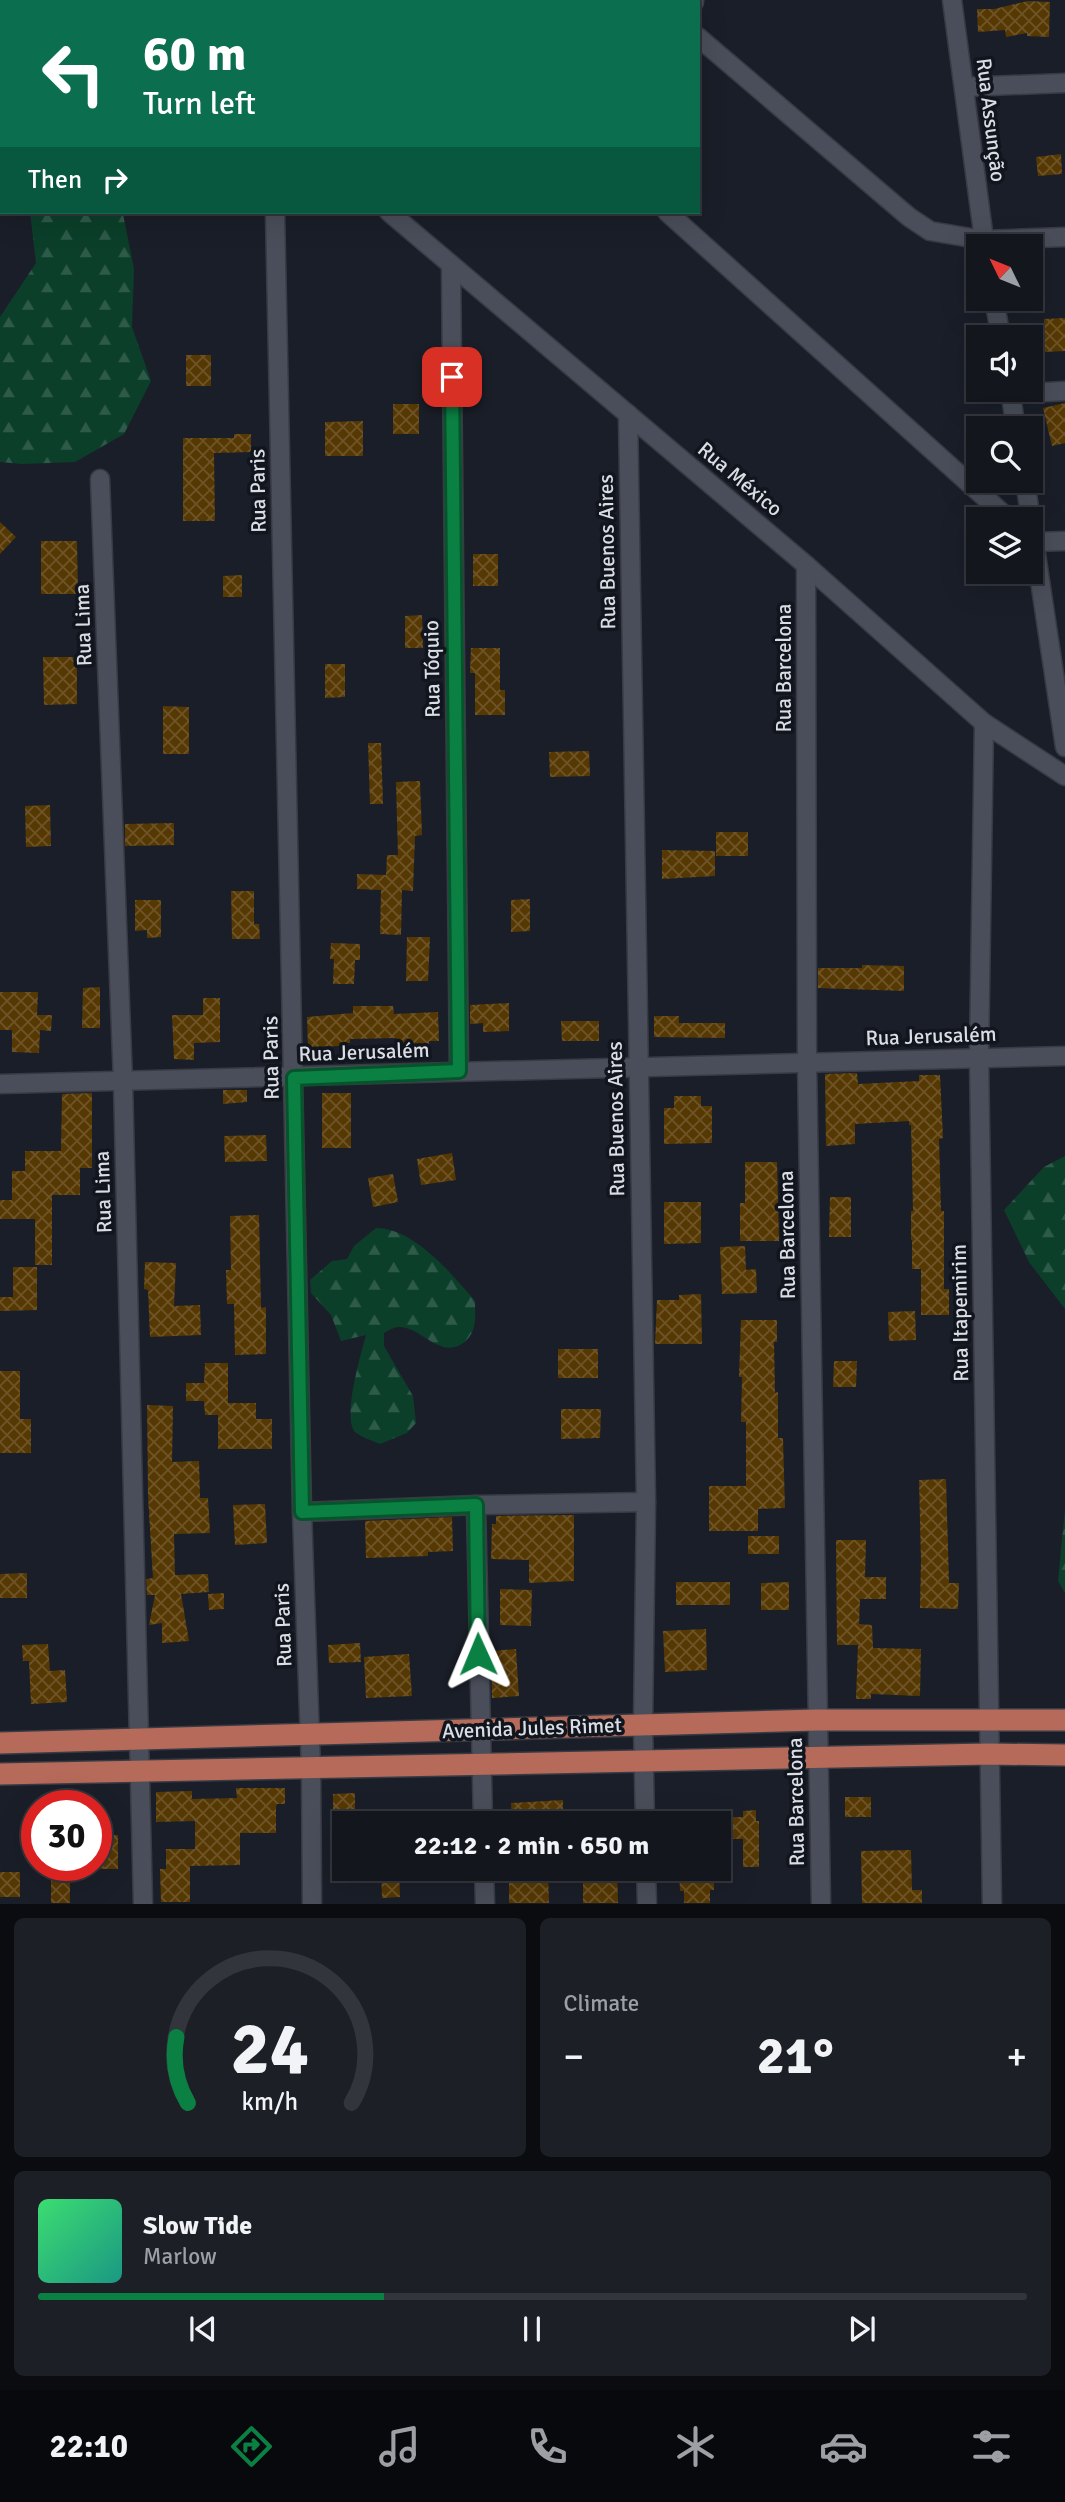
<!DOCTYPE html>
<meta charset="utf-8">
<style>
:root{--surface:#14161e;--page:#1d1f27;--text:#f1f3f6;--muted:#9d9fa4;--line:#33353c;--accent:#0b8043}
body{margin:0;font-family:Signika,sans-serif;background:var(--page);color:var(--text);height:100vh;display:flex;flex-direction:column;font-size:26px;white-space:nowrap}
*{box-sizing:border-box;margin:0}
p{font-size:23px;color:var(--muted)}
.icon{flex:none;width:38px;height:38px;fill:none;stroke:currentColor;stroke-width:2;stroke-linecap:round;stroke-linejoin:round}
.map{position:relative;height:1904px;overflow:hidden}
.drawer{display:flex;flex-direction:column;gap:14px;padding:14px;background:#0b0c10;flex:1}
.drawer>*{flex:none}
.hud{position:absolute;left:0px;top:0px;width:700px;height:214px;box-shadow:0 7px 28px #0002,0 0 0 2px var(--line);background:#0b6e4f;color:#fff;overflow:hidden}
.needle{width:46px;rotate:313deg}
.tools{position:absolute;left:966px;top:234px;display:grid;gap:14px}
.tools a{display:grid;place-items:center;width:77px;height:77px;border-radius:0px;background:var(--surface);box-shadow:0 7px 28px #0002,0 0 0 2px var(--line);font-size:35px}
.speed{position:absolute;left:21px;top:1790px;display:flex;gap:14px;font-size:35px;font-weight:700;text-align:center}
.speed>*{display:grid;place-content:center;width:91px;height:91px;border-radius:50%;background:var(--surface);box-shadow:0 7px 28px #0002,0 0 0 2px var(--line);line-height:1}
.speed .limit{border:10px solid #d22;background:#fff;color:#111}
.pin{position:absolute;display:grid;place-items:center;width:60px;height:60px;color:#fff;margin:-30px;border-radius:14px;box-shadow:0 4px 10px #0006}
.me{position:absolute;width:77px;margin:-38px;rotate:359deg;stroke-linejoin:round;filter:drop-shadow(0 0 5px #0008)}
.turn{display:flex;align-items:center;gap:24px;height:147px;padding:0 28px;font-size:32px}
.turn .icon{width:91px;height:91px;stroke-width:2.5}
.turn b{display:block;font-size:49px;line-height:60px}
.then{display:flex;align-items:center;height:66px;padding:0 28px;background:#0003;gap:14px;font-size:26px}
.big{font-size:52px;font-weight:800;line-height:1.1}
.drawer .widget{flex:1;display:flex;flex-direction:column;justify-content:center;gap:10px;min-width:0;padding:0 24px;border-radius:10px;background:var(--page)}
.drawer .dial{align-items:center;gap:0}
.dial svg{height:182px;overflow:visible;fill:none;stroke:var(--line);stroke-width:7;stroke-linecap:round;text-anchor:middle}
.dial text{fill:var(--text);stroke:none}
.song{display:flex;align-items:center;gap:21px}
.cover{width:84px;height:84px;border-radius:10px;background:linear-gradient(135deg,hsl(140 70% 55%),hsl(170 70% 35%))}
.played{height:7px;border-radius:4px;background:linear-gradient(90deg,var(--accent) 35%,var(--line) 35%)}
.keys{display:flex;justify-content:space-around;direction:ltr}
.heat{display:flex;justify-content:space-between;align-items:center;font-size:38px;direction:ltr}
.drawer .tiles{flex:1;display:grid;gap:14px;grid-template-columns:1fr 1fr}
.widget:last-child{grid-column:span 2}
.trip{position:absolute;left:332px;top:1811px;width:399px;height:70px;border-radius:0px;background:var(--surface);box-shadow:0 7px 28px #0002,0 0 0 2px var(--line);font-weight:800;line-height:70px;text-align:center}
.dock{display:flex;height:112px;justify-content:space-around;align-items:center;background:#08090c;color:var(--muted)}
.dock .icon{width:49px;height:49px}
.dock .selected{color:var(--accent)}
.dock b{font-size:32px;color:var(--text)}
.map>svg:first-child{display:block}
</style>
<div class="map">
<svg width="1065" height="1904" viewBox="0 0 1065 1904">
<defs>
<pattern id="forest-firs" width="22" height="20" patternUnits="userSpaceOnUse" patternTransform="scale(1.75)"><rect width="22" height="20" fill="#0b3f2a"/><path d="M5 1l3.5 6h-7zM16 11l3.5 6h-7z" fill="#2e5a49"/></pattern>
<pattern id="building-cross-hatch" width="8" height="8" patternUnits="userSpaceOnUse" patternTransform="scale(1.75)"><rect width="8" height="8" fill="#563803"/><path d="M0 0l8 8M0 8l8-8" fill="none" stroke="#6e5428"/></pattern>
</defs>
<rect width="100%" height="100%" fill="#1a1e28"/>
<g fill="url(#forest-firs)">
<polygon points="30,212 120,212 123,214 134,269 132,327 151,381 124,434 75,462 22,464 0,462 0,317 36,263"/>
<polygon points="1065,1156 1065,1309 1029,1262 1004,1210 1044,1167"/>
<path d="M376 1228C414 1228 452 1274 475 1301 475 1319 478 1334 460 1345 439 1357 419 1326 399 1327 394 1327 389 1330 384 1333V1346L413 1396 416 1423 407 1433 380 1444C373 1441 361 1437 355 1432 342 1417 361 1354 366 1335L341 1341 331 1315 311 1293 310 1280 332 1261 347 1259 354 1246Z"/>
<polygon points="1065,1509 1065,1593 1058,1581"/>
</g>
<g fill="url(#building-cross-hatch)">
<polygon points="1028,1 1050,2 1049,37 1027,36 1027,33 1006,37 1005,30 978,32 977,9 994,9"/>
<polygon points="1061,154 1062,174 1038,176 1036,157"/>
<polygon points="1065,318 1065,351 1044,352 1044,319"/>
<rect x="186" y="355" width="25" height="31"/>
<polygon points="1065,403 1065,443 1052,446 1043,408"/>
<rect x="393" y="404" width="26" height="30"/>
<polygon points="363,421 363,456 325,456 325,422"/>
<polygon points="234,434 251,434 251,452 214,453 215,521 183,521 183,438 234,438"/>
<polygon points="0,522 16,537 0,554"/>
<polygon points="41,541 77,541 78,594 41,594"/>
<rect x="473" y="554" width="25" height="32"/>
<polygon points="242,575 242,597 223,597 223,576"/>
<polygon points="422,615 423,648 405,648 405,616"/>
<polygon points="471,648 500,648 500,690 505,690 505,715 475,715 475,673 470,673"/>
<polygon points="43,657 77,657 77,704 44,705"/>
<polygon points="325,664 345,664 345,697 325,698"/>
<polygon points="163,706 189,707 189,754 163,754"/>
<polygon points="368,743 381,743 383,804 370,804"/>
<polygon points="589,751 590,776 550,777 549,752"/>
<polygon points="420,781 422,835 415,836 413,891 402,890 401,935 380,934 381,890 357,889 357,874 386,875 387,855 398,855 396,782"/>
<polygon points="50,805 51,846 26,847 25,806"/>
<polygon points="174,823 174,845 125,846 125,824"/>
<rect x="716" y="832" width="32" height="24"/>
<polygon points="662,850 715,851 715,876 662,879"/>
<polygon points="231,891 254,891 254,924 259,924 260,939 232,939"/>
<polygon points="530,899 530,931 511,932 511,900"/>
<polygon points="135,900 161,900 161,937 147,938 147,930 135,931"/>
<polygon points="407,937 430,937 428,981 406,981"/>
<polygon points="331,943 360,944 360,960 355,960 354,984 333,984 334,959 330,959"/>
<polygon points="862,965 904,966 904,991 818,988 818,968 862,968"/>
<polygon points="100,987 100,1028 82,1028 83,988"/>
<polygon points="0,992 38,992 37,1015 52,1015 51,1031 40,1030 39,1053 12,1052 12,1030 0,1030"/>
<polygon points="203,998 220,998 220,1042 194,1043 194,1060 174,1059 172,1015 203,1015"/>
<polygon points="509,1003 509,1031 483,1032 483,1023 470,1024 470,1005"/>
<polygon points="353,1006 393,1006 394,1014 438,1012 439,1041 429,1041 429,1044 396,1046 396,1038 350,1039 350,1043 340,1043 340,1046 308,1047 307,1017 353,1013"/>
<polygon points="654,1016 679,1016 679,1023 725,1023 725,1038 654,1037"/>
<polygon points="561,1021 599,1021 599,1041 562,1041"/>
<polygon points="857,1073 858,1084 919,1081 919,1075 940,1075 943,1138 939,1139 941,1211 944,1211 944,1289 949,1289 949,1315 921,1315 921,1269 912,1269 912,1240 911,1240 911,1211 913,1211 911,1125 909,1125 909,1121 855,1124 855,1144 826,1146 825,1074"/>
<polygon points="223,1090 247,1090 247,1102 223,1104"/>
<polygon points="92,1093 92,1168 80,1168 80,1195 52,1195 52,1265 35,1265 35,1219 0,1219 0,1200 12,1200 12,1171 25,1171 25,1151 61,1151 62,1094"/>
<rect x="322" y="1093" width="29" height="55"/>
<polygon points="674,1096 701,1096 701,1106 712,1106 712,1143 664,1144 664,1108 674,1108"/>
<polygon points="266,1135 267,1161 225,1162 224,1136"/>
<polygon points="452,1153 456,1180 421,1185 417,1159"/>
<polygon points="745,1162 777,1162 779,1241 740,1241 740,1203 745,1203"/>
<polygon points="393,1174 398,1202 373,1207 368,1178"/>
<polygon points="830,1197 851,1197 851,1237 829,1237"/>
<polygon points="664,1202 701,1202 701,1243 664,1244"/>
<polygon points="259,1215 261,1308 266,1307 266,1354 235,1355 234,1304 227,1304 226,1270 231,1270 230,1216"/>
<polygon points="745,1246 746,1270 756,1269 757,1293 722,1294 720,1247"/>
<polygon points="145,1262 176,1263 174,1306 200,1305 201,1335 150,1337 148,1290 144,1289"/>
<polygon points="13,1267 37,1267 37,1310 0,1311 0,1297 13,1297"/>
<polygon points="701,1294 702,1344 655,1344 657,1300 679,1300 679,1295"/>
<polygon points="915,1311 916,1340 889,1341 888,1312"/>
<polygon points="741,1320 777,1320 777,1342 774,1342 775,1393 778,1392 778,1438 783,1438 785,1508 758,1509 758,1531 709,1531 709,1486 746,1486 746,1422 741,1422 742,1377 739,1377"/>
<rect x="558" y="1349" width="40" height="29"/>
<polygon points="834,1361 857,1361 856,1387 833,1387"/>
<polygon points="205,1363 228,1363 228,1403 256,1403 256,1419 272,1419 272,1449 218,1449 218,1415 205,1415 204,1401 186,1401 186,1383 204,1383"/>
<polygon points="0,1371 20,1371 20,1419 31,1419 31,1453 0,1453"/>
<polygon points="147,1405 173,1406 172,1462 199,1461 200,1498 208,1498 210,1533 174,1534 175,1575 208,1574 209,1592 181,1594 189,1641 162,1643 162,1623 149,1625 155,1595 147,1595 146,1579 153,1578 148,1496"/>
<polygon points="561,1409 601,1409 600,1438 561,1439"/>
<polygon points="946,1479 949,1583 959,1583 958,1609 920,1608 921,1560 919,1480"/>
<polygon points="265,1504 267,1543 235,1545 233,1505"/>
<polygon points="574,1515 574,1581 529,1583 529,1560 491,1559 492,1524 496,1524 496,1516"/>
<polygon points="452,1517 453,1551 428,1552 428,1556 366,1558 365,1521"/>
<rect x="748" y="1536" width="31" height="18"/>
<polygon points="836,1540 866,1540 865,1577 886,1577 886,1599 860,1599 859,1624 872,1625 873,1648 921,1649 920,1696 871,1694 871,1699 856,1699 858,1645 837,1645"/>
<polygon points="27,1573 27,1598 0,1598 0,1574"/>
<rect x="676" y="1582" width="54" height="23"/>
<polygon points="789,1582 789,1610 761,1610 761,1583"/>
<polygon points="500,1589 532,1590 531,1626 500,1625"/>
<polygon points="224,1593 224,1609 209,1610 208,1594"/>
<polygon points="706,1629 707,1670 665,1672 663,1631"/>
<polygon points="360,1643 361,1662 329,1663 328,1645"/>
<polygon points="48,1644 50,1671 65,1670 67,1702 31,1704 29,1661 23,1661 22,1645"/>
<polygon points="516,1649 519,1696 492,1698 491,1651"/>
<polygon points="409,1654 412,1696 366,1698 364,1657"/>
<polygon points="236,1788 285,1788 285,1804 277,1804 276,1807 276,1833 240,1833 240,1865 190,1866 190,1902 161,1902 160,1869 166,1869 166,1849 195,1849 195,1821 156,1822 156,1792 192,1791 192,1799 237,1798"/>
<polygon points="355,1793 355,1818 333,1818 333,1794"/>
<rect x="845" y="1797" width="26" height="20"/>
<polygon points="563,1800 563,1824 512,1824 511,1803"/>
<polygon points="756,1810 756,1821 759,1821 759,1867 743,1867 743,1839 727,1839 727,1817 743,1817 743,1811"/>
<rect x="96" y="1835" width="22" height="34"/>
<polygon points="911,1850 912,1890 922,1890 922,1903 862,1903 861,1851"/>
<rect x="51" y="1866" width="19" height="37"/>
<polygon points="501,1869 548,1869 549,1903 509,1903 509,1883 501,1883"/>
<polygon points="583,1869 617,1869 618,1903 583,1903"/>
<polygon points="381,1871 399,1871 400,1897 382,1898"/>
<polygon points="679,1871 714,1871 714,1890 710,1890 710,1903 684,1903 684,1891 680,1891"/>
<rect x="0" y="1872" width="20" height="25"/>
</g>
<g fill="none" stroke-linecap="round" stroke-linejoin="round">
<defs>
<g id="minor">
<polyline points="271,0 271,2"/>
<polyline points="952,0 985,247"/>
<polyline points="694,2 694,0"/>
<polyline points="698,37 909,217 930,231 983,240 1065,237"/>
<polyline points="0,44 2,45"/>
<polyline points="964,87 1065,83"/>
<polyline points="275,212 302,1512 311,1769 312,1904"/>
<polyline points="389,212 806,565 984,723 1065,776"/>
<polyline points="667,212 1010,520"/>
<polyline points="451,267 459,1071"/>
<polyline points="994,299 1001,338"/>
<polyline points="1010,390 1016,429"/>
<polyline points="1011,394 1065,391"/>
<polyline points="628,414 646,1502 643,1725 645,1824"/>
<polyline points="100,479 123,1082 143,1904"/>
<polyline points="1025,481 1065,747"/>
<polyline points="1031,538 1035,542 1065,541"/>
<polyline points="806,565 807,1063 821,1904"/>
<polyline points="984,723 979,1057 992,1904"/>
<polyline points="0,1084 1065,1056"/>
<polyline points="476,1505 483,1824"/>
<polyline points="302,1512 476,1505 646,1502"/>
<polyline points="484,1869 485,1904"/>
<polyline points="646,1869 647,1904"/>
</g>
<g id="major">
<polyline points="0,1743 817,1720 1065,1720"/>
<polyline points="0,1774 989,1754 1065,1755"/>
</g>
</defs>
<use href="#minor" stroke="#383b44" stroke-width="21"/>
<use href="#major" stroke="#383b44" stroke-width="24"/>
<use href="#minor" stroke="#494e5a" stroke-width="18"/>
<use href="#major" stroke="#b66a59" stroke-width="21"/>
</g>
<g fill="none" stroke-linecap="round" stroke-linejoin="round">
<defs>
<polyline id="route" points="452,377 459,1071 294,1078 302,1512 476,1505 478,1654"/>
</defs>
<use href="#route" stroke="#07532c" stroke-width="18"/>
<use href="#route" stroke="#0b8043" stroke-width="12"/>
</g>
<g text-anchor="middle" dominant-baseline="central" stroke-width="7" stroke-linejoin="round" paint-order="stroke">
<g font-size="21" fill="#dadde4" stroke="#11151e">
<text transform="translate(991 120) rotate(83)">Rua Assunção</text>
<text transform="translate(740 479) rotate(40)">Rua México</text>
<text transform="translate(258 491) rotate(-91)">Rua Paris</text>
<text transform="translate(607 552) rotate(-91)">Rua Buenos Aires</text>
<text transform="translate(83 625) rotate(-92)">Rua Lima</text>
<text transform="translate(784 668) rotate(-90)">Rua Barcelona</text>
<text transform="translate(432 669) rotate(-91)">Rua Tóquio</text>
<text transform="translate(931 1036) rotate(-2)">Rua Jerusalém</text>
<text transform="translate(364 1052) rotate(-2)">Rua Jerusalém</text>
<text transform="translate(271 1058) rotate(-91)">Rua Paris</text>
<text transform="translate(616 1119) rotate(-91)">Rua Buenos Aires</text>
<text transform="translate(103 1192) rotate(-92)">Rua Lima</text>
<text transform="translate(787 1235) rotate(-91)">Rua Barcelona</text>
<text transform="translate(960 1313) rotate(-91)">Rua Itapemirim</text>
<text transform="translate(283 1625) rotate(-92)">Rua Paris</text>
<text transform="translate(532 1728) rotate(-2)">Avenida Jules Rimet</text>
<text transform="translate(796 1802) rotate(-91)">Rua Barcelona</text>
</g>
</g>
</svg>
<div class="tools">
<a><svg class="needle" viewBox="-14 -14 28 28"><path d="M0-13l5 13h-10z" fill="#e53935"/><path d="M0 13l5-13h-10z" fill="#9d9fa4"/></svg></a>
<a><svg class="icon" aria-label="sound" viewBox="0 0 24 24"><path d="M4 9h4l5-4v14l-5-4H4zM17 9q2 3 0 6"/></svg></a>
<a><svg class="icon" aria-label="search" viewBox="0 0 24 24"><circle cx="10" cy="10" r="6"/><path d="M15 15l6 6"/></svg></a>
<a><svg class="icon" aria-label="layers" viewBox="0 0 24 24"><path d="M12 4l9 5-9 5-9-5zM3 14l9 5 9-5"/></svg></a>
</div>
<div class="speed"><div class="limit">30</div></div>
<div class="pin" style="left:452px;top:377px;background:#d93025"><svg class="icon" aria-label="arrive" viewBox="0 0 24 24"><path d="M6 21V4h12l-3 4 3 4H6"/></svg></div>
<svg class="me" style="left:478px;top:1654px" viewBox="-20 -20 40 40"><path d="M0-17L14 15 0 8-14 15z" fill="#0b8043" stroke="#fff" stroke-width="4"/></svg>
<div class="trip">22:12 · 2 min · 650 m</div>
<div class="hud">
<div class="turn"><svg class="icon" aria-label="left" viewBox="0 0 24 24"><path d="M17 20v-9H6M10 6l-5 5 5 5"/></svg><div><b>60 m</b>Turn left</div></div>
<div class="then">Then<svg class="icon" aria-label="right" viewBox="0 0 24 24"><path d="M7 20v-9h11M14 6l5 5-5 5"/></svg></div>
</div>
</div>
<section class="drawer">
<div class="tiles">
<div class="widget dial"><svg viewBox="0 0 100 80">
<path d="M14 69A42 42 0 1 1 86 69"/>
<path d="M14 69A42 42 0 0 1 9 40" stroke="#0b8043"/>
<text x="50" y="56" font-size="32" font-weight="700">24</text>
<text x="50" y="72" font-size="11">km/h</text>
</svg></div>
<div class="widget"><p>Climate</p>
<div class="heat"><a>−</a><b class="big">21°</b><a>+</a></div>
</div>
<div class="widget">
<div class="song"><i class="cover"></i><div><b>Slow Tide</b><p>Marlow</p></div></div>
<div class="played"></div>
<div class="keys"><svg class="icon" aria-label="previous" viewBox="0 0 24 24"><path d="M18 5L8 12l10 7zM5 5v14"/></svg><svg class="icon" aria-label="pause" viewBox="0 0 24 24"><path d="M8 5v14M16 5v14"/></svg><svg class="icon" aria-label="next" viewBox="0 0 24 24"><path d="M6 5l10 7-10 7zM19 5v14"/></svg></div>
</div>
</div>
</section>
<nav class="dock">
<b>22:10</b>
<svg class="icon selected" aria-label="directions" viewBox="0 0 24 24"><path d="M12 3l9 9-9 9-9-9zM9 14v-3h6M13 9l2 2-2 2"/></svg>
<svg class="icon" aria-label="music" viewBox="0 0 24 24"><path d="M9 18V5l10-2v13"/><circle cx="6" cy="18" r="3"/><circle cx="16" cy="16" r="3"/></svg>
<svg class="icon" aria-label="phone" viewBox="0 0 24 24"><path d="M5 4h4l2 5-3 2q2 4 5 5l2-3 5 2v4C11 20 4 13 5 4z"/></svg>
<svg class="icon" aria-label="climate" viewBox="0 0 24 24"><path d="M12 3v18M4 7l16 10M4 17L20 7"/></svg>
<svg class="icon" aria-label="car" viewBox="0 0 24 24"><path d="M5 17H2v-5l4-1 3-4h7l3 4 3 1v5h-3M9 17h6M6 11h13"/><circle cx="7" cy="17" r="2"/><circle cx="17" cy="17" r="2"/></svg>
<svg class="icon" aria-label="filters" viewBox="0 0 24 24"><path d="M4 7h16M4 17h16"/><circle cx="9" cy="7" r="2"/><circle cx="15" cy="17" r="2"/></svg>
</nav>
